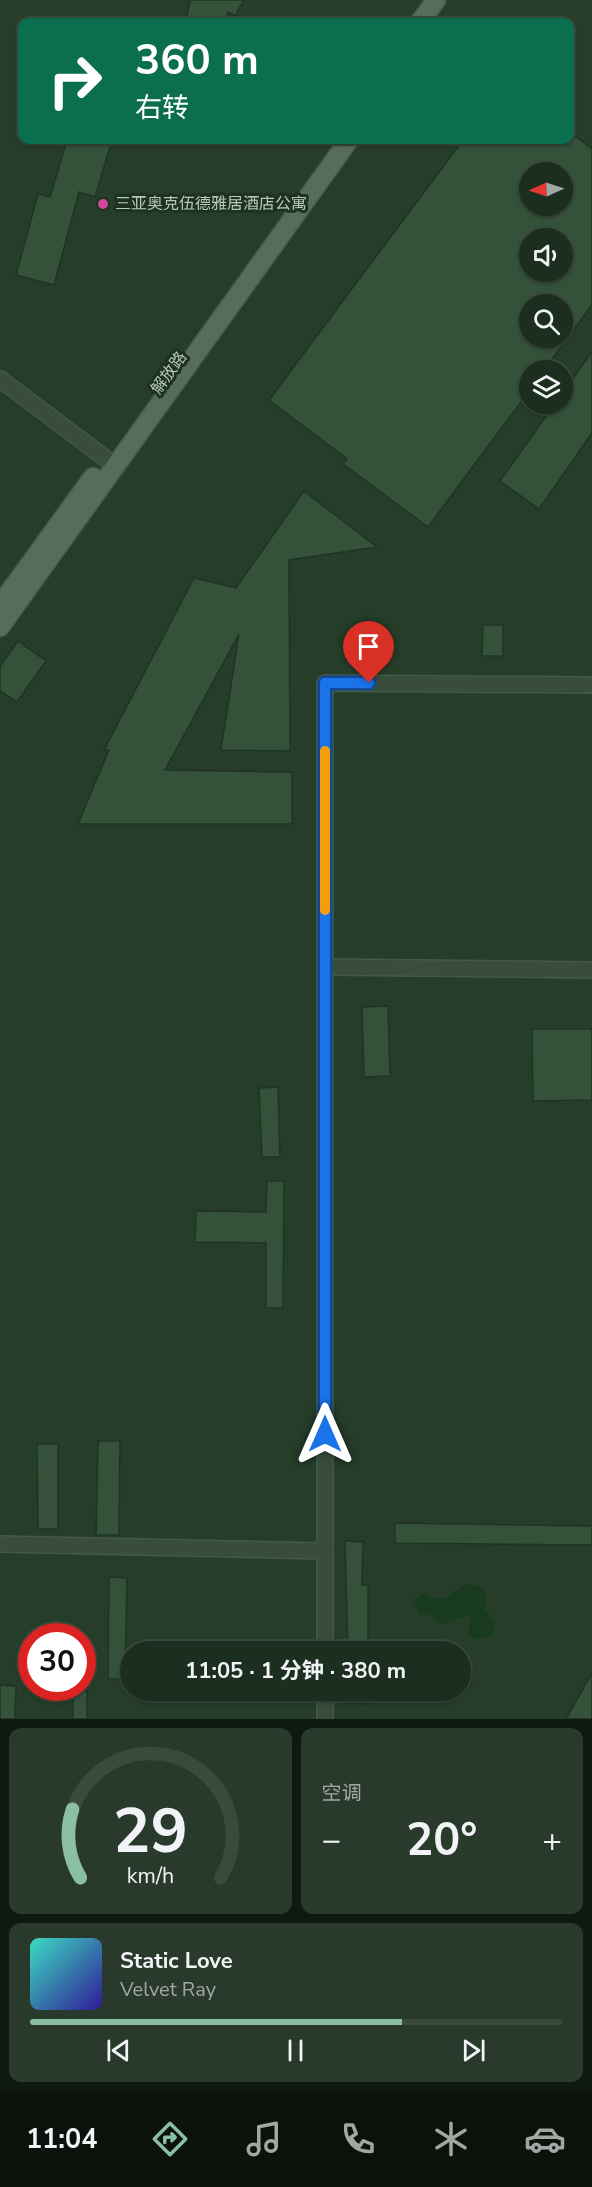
<!DOCTYPE html>
<html lang="zh">
<meta charset="utf-8">
<style>
:root{--surface:#1c2e1f;--page:#293a2c;--text:#f1f3f6;--muted:#a0a8a4;--line:#3a4a3d;--accent:#8abfa5}
body{margin:0;font-family:"Nunito Sans","Noto Sans SC",sans-serif;background:var(--page);color:var(--text);height:100vh;display:flex;flex-direction:column;font-size:22px;white-space:nowrap}
*{box-sizing:border-box;margin:0}
p{font-size:20px;color:var(--muted)}
.icon{flex:none;width:33px;height:33px;fill:none;stroke:currentColor;stroke-width:2;stroke-linecap:round;stroke-linejoin:round}
.map{position:relative;height:1719px;overflow:hidden}
.sheet{display:flex;flex-direction:column;gap:9px;padding:9px;background:#0f1911;flex:1}
.sheet>*{flex:none}
.guide{position:absolute;left:18px;top:18px;width:556px;height:126px;border-radius:12px;box-shadow:0 2px 4px #0004,0 0 0 2px var(--line);background:#0b6e4f;color:#fff;overflow:hidden}
.needle{width:39px;rotate:267deg}
.controls{position:absolute;left:519px;top:162px;display:grid;gap:12px}
.controls a{display:grid;place-items:center;width:54px;height:54px;border-radius:50%;background:var(--surface);box-shadow:0 2px 4px #0004,0 0 0 2px var(--line);font-size:30px}
.speed{position:absolute;left:18px;top:1623px;display:flex;gap:12px;font-size:30px;font-weight:700;text-align:center}
.speed>*{display:grid;place-content:center;width:78px;height:78px;border-radius:50%;background:var(--surface);box-shadow:0 2px 4px #0004,0 0 0 2px var(--line);line-height:1}
.speed .limit{border:9px solid #d22;background:#fff;color:#111}
.pin{position:absolute;display:grid;place-items:center;width:51px;height:51px;color:#fff;margin:-62px -26px;border-radius:50% 50% 50% 0;rotate:-45deg;box-shadow:0 0 6px #0007}
.pin .icon{rotate:45deg}
.me{position:absolute;width:66px;margin:-33px;rotate:0deg;stroke-linejoin:round;filter:drop-shadow(0 0 4px #0008)}
.turn{display:flex;align-items:center;gap:21px;height:126px;padding:0 18px;font-size:27px}
.turn .icon{width:78px;height:78px;stroke-width:2.5}
.turn b{display:block;font-size:42px;line-height:51px}
.big{font-size:45px;font-weight:700;line-height:1.1}
.sheet .card{flex:1;display:flex;flex-direction:column;justify-content:center;gap:9px;min-width:0;padding:0 21px;border-radius:12px;background:var(--page)}
.sheet .dial{align-items:center;gap:0}
.dial svg{height:156px;overflow:visible;fill:none;stroke:var(--line);stroke-width:7;stroke-linecap:round;text-anchor:middle}
.dial text{fill:var(--text);stroke:none}
.song{display:flex;align-items:center;gap:18px}
.cover{width:72px;height:72px;border-radius:9px;background:linear-gradient(135deg,hsl(170 70% 55%),hsl(250 70% 35%))}
.played{height:6px;border-radius:3px;background:linear-gradient(90deg,var(--accent) 70%,var(--line) 70%)}
.keys{display:flex;justify-content:space-around;direction:ltr}
.heat{display:flex;justify-content:space-between;align-items:center;font-size:33px;direction:ltr}
.sheet .tiles{flex:1;display:grid;gap:9px;grid-template-columns:1fr 1fr}
.card:last-child{grid-column:span 2}
.trip{position:absolute;left:120px;top:1641px;width:351px;height:60px;border-radius:30px;background:var(--surface);box-shadow:0 2px 4px #0004,0 0 0 2px var(--line);font-weight:700;line-height:60px;text-align:center}
.menu{display:flex;height:96px;justify-content:space-around;align-items:center;background:#0b120c;color:var(--muted)}
.menu .icon{width:42px;height:42px}
.menu .current{color:var(--accent)}
.menu b{font-size:27px;color:var(--text)}
.map>svg:first-child{display:block}
</style>
<div class="map">
<svg width="592" height="1719" viewBox="0 0 592 1719">
<rect width="100%" height="100%" fill="#253d29"/>
<path fill="#183a1f" d="M468 1584 479 1586 486 1594 485 1610 495 1621 492 1637 473 1638 468 1632 471 1620 467 1615 445 1624 436 1622 431 1615 419 1614 414 1600 424 1593C430 1595 432 1599 437 1599 450 1599 457 1587 468 1584Z"/>
<g fill="#345139" stroke="#203424" stroke-width="1.5" fill-rule="evenodd">
<polygon points="190,0 244,0 235,16 228,12 225,22 186,22"/>
<path d="M570 132 592 149V305L544 370H530V390L428 527 343 464 347 459 269 400 463 140H570ZM530 172H562V206H530ZM530 238H562V272H530ZM530 304H562V338H530Z"/>
<polygon points="67,140 112,140 95,197 79,192 54,285 16,275 38,194 50,197"/>
<polygon points="592,352 592,433 539,509 500,481 555,404 562,404 562,393"/>
<polygon points="304,491 377,547 289,560 290,751 221,750 239,634 165,770 292,772 292,824 78,824 109,750 104,750 194,578 236,588"/>
<polygon points="483,625 503,625 503,656 482,656"/>
<polygon points="18,641 46,661 17,702 0,691 0,666"/>
<polygon points="388,1006 390,1076 364,1077 362,1007"/>
<polygon points="532,1029 592,1029 592,1100 533,1101"/>
<polygon points="278,1087 280,1157 262,1157 259,1088"/>
<polygon points="267,1181 284,1181 283,1308 266,1308 266,1243 195,1242 196,1211 266,1212"/>
<polygon points="98,1441 120,1441 119,1535 96,1535"/>
<polygon points="37,1444 58,1444 58,1529 38,1529"/>
<polygon points="395,1523 592,1526 592,1545 395,1543"/>
<polygon points="345,1541 363,1542 362,1585 368,1585 368,1652 348,1652"/>
<polygon points="109,1577 127,1578 125,1679 108,1679"/>
<polygon points="592,1673 592,1719 566,1719"/>
<polygon points="0,1685 16,1686 15,1719 0,1719"/>
<polygon points="348,1690 368,1690 368,1704 348,1703"/>
<rect x="73" y="1691" width="14" height="28"/>
</g>
<g fill="none" stroke-linecap="round" stroke-linejoin="round">
<defs>
<g id="minor">
<polyline points="0,379 117,467"/>
<polyline points="325,967 592,970"/>
<polyline points="0,1544 325,1551"/>
<polyline points="325,1652 325,683 592,685"/>
<polyline points="325,1719 325,1690"/>
</g>
<g id="major">
<polyline points="420,22 436,0"/>
<polyline points="0,605 93,477"/>
<polyline points="0,627 349,140"/>
</g>
</defs>
<use href="#minor" stroke="#455949" stroke-width="18"/>
<use href="#major" stroke="#455949" stroke-width="21"/>
<use href="#minor" stroke="#394d3d" stroke-width="15"/>
<use href="#major" stroke="#576d5b" stroke-width="18"/>
</g>
<g fill="none" stroke-linecap="round" stroke-linejoin="round">
<defs>
<polyline id="route" points="325,1434 325,683 369,683"/>
</defs>
<use href="#route" stroke="#114b97" stroke-width="15"/>
<use href="#route" stroke="#1a73e8" stroke-width="10"/>
<polyline stroke="#f59e0b" stroke-width="10" points="325,751 325,910"/>
</g>
<circle fill="#d1479c" stroke="#1e3222" stroke-width="2" cx="103" cy="204" r="6"/>
<g text-anchor="middle" dominant-baseline="central" stroke-width="6" stroke-linejoin="round" paint-order="stroke">
<g font-size="16" fill="#b5c8b9" stroke="#1e3222" text-anchor="start">
<text x="115" y="204">三亚奥克伍德雅居酒店公寓</text>
</g>
<g font-size="16" fill="#b5c8b9" stroke="#1e3222">
<text transform="translate(169 373) rotate(-54)">解放路</text>
</g>
</g>
</svg>
<div class="controls">
<a><svg class="needle" viewBox="-14 -14 28 28"><path d="M0-13l5 13h-10z" fill="#e53935"/><path d="M0 13l5-13h-10z" fill="#a0a8a4"/></svg></a>
<a><svg class="icon" aria-label="sound" viewBox="0 0 24 24"><path d="M4 9h4l5-4v14l-5-4H4zM17 9q2 3 0 6"/></svg></a>
<a><svg class="icon" aria-label="search" viewBox="0 0 24 24"><circle cx="10" cy="10" r="6"/><path d="M15 15l6 6"/></svg></a>
<a><svg class="icon" aria-label="layers" viewBox="0 0 24 24"><path d="M12 4l9 5-9 5-9-5zM3 14l9 5 9-5"/></svg></a>
</div>
<div class="speed"><div class="limit">30</div></div>
<div class="pin" style="left:369px;top:683px;background:#d93025"><svg class="icon" aria-label="arrive" viewBox="0 0 24 24"><path d="M6 21V4h12l-3 4 3 4H6"/></svg></div>
<svg class="me" style="left:325px;top:1434px" viewBox="-20 -20 40 40"><path d="M0-17L14 15 0 8-14 15z" fill="#1a73e8" stroke="#fff" stroke-width="4"/></svg>
<div class="trip">11:05 · 1 分钟 · 380 m</div>
<div class="guide">
<div class="turn"><svg class="icon" aria-label="right" viewBox="0 0 24 24"><path d="M7 20v-9h11M14 6l5 5-5 5"/></svg><div><b>360 m</b>右转</div></div>
</div>
</div>
<section class="sheet">
<div class="tiles">
<div class="card dial"><svg viewBox="0 0 100 80">
<path d="M14 69A42 42 0 1 1 86 69"/>
<path d="M14 69A42 42 0 0 1 10 34" stroke="#8abfa5"/>
<text x="50" y="56" font-size="32" font-weight="700">29</text>
<text x="50" y="72" font-size="11">km/h</text>
</svg></div>
<div class="card"><p>空调</p>
<div class="heat"><a>−</a><b class="big">20°</b><a>+</a></div>
</div>
<div class="card">
<div class="song"><i class="cover"></i><div><b>Static Love</b><p>Velvet Ray</p></div></div>
<div class="played"></div>
<div class="keys"><svg class="icon" aria-label="previous" viewBox="0 0 24 24"><path d="M18 5L8 12l10 7zM5 5v14"/></svg><svg class="icon" aria-label="pause" viewBox="0 0 24 24"><path d="M8 5v14M16 5v14"/></svg><svg class="icon" aria-label="next" viewBox="0 0 24 24"><path d="M6 5l10 7-10 7zM19 5v14"/></svg></div>
</div>
</div>
</section>
<nav class="menu">
<b>11:04</b>
<svg class="icon current" aria-label="directions" viewBox="0 0 24 24"><path d="M12 3l9 9-9 9-9-9zM9 14v-3h6M13 9l2 2-2 2"/></svg>
<svg class="icon" aria-label="music" viewBox="0 0 24 24"><path d="M9 18V5l10-2v13"/><circle cx="6" cy="18" r="3"/><circle cx="16" cy="16" r="3"/></svg>
<svg class="icon" aria-label="phone" viewBox="0 0 24 24"><path d="M5 4h4l2 5-3 2q2 4 5 5l2-3 5 2v4C11 20 4 13 5 4z"/></svg>
<svg class="icon" aria-label="climate" viewBox="0 0 24 24"><path d="M12 3v18M4 7l16 10M4 17L20 7"/></svg>
<svg class="icon" aria-label="car" viewBox="0 0 24 24"><path d="M5 17H2v-5l4-1 3-4h7l3 4 3 1v5h-3M9 17h6M6 11h13"/><circle cx="7" cy="17" r="2"/><circle cx="17" cy="17" r="2"/></svg>
</nav>
